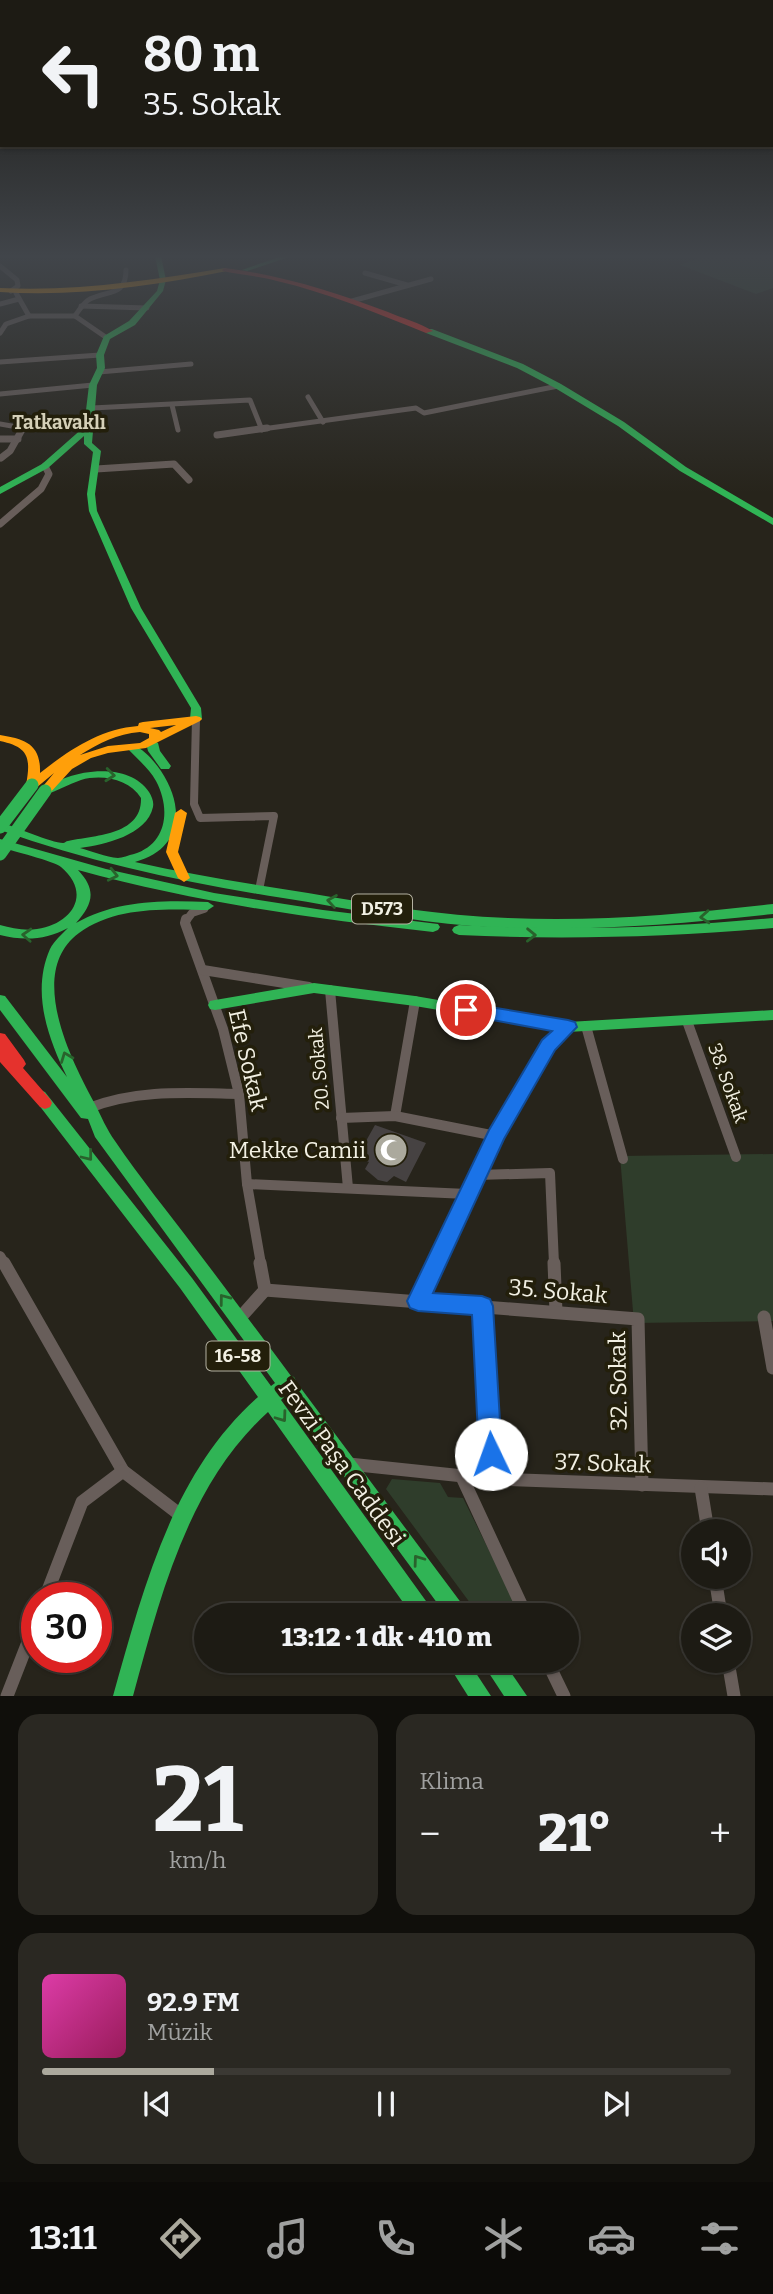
<!DOCTYPE html>
<html lang="tr">
<meta charset="utf-8">
<style>
:root{--surface:#1d1b14;--page:#2a2822;--text:#f1f3f6;--muted:#a0a1a0;--line:#3b3934;--accent:#aba99d}
body{margin:0;font-family:Bitter,serif;background:var(--page);color:var(--text);height:100vh;display:flex;flex-direction:column;font-size:26px;white-space:nowrap}
*{box-sizing:border-box;margin:0}
p{font-size:23px;color:var(--muted)}
.icon{flex:none;width:38px;height:38px;fill:none;stroke:currentColor;stroke-width:2;stroke-linecap:round;stroke-linejoin:round}
.map{position:relative;height:1696px;overflow:hidden}
.drawer{display:flex;flex-direction:column;gap:18px;padding:18px;background:#100f0b;flex:1}
.drawer>*{flex:none}
.hud{position:absolute;left:0px;top:0px;width:774px;height:147px;box-shadow:0 2px 5px #0004,0 0 0 2px var(--line);background:#1d1b14;color:var(--text);overflow:hidden}
.tools{position:absolute;left:681px;top:1519px;display:grid;gap:14px}
.tools a{display:grid;place-items:center;width:70px;height:70px;border-radius:50%;background:var(--surface);box-shadow:0 2px 5px #0004,0 0 0 2px var(--line);font-size:35px}
.speed{position:absolute;left:21px;top:1582px;display:flex;gap:14px;font-size:35px;font-weight:700;text-align:center}
.speed>*{display:grid;place-content:center;width:91px;height:91px;border-radius:50%;background:var(--surface);box-shadow:0 2px 5px #0004,0 0 0 2px var(--line);line-height:1}
.speed .limit{border:10px solid #d22;background:#fff;color:#111}
.pin{position:absolute;display:grid;place-items:center;width:60px;height:60px;color:#fff;margin:-30px;border:4px solid #fff;border-radius:50%;box-shadow:0 2px 7px #0007}
.me{position:absolute;width:77px;margin:-38px;rotate:357deg;stroke-linejoin:round;filter:drop-shadow(0 0 5px #0008)}
.turn{display:flex;align-items:center;gap:24px;height:147px;padding:0 28px;font-size:32px}
.turn .icon{width:91px;height:91px;stroke-width:2.5}
.turn b{display:block;font-size:49px;line-height:60px}
.big{font-size:52px;font-weight:800;line-height:1.1}
.drawer .widget{flex:1;display:flex;flex-direction:column;justify-content:center;gap:10px;min-width:0;padding:0 24px;border-radius:21px;background:var(--page)}
.drawer .dial{align-items:center;gap:0}
.dial b{font-size:91px;line-height:1}
.song{display:flex;align-items:center;gap:21px}
.cover{width:84px;height:84px;border-radius:10px;background:linear-gradient(135deg,hsl(320 70% 55%),hsl(330 70% 35%))}
.played{height:7px;border-radius:4px;background:linear-gradient(90deg,var(--accent) 25%,var(--line) 25%)}
.keys{display:flex;justify-content:space-around;direction:ltr}
.heat{display:flex;justify-content:space-between;align-items:center;font-size:38px;direction:ltr}
.drawer .tiles{flex:1;display:grid;gap:18px;grid-template-columns:1fr 1fr}
.widget:last-child{grid-column:span 2}
.trip{position:absolute;left:194px;top:1603px;width:385px;height:70px;border-radius:35px;background:var(--surface);box-shadow:0 2px 5px #0004,0 0 0 2px var(--line);font-weight:800;line-height:70px;text-align:center}
.menu{display:flex;height:112px;justify-content:space-around;align-items:center;background:#0c0b08;color:var(--muted)}
.menu .icon{width:49px;height:49px}
.menu .current{color:var(--accent)}
.menu b{font-size:32px;color:var(--text)}
.map>svg:first-child{display:block}
</style>
<div class="map">
<svg width="773" height="1696" viewBox="0 0 773 1696">
<rect width="100%" height="100%" fill="#27241b"/>
<g fill="#2f3d2b">
<polygon points="703,256 773,256 773,288 756,294 680,265"/>
<polygon points="773,1154 773,1321 634,1323 620,1156"/>
<polygon points="392,1479 440,1483 448,1497 463,1498 521,1615 479,1615 386,1489"/>
</g>
<polygon fill="#464242" points="375,1125 426,1143 406,1182 394,1176 387,1182 378,1180 365,1169 369,1162 357,1157"/>
<g fill="none" stroke-linecap="round" stroke-linejoin="round">
<g stroke="#685e5a" stroke-width="5">
<polyline points="0,266 17,280 18,286 11,291"/>
<polyline points="365,273 407,285"/>
<polyline points="352,301 431,279"/>
<polyline points="0,304 19,299"/>
<polyline points="81,306 147,308"/>
<polyline points="29,316 75,316"/>
<polyline points="0,333 6,324 29,316 16,293"/>
<path d="M107 338 75 316C79 310 84 302 90 299 109 290 126 296 126 270"/>
<polyline points="0,362 100,355"/>
<polyline points="99,372 191,364"/>
<polyline points="0,394 93,385"/>
<polyline points="308,397 323,422"/>
<polyline points="172,405 178,430"/>
<polyline points="92,408 250,400 262,430"/>
<polyline points="0,424 23,428 88,428"/>
<polyline points="255,430 416,408 424,413 558,386"/>
</g>
<g stroke="#685e5a" stroke-width="7">
<polyline points="217,435 267,428"/>
<polyline points="0,439 18,439"/>
<polyline points="1,458 10,451 23,428"/>
<polyline points="96,469 174,464 189,480"/>
<polyline points="0,524 41,489 49,474 45,466"/>
</g>
<g stroke="#685e5a" stroke-width="8">
<polyline points="196,719 194,804 200,818 274,816 259,890"/>
<polyline points="186,921 192,913 204,909"/>
</g>
<g stroke="#685e5a" stroke-width="10">
<polyline points="186,919 185,923 223,1029 239,1094 247,1184 261,1264"/>
<polyline points="203,970 309,987"/>
<polyline points="330,990 348,1188"/>
<polyline points="687,1021 736,1157"/>
<polyline points="586,1026 623,1159"/>
<path d="M89 1108C138 1089 188 1093 239 1094"/>
<polyline points="395,1116 415,1001"/>
<polyline points="341,1118 395,1116 496,1136"/>
<polyline points="477,1175 550,1173 554,1264"/>
<polyline points="247,1184 467,1194"/>
<polyline points="0,1256 5,1264"/>
<polyline points="435,1264 496,1136 548,1045 568,1027"/>
</g>
<g stroke="#685e5a" stroke-width="13">
<polyline points="4,1263 123,1471 183,1517"/>
<polyline points="554,1263 556,1312"/>
<polyline points="265,1290 638,1319 642,1485"/>
<polyline points="418,1301 436,1263"/>
<polyline points="482,1306 492,1479"/>
<polyline points="764,1317 773,1368"/>
<polyline points="239,1319 265,1290 260,1263"/>
<polyline points="349,1464 492,1479 773,1489"/>
<polyline points="462,1477 526,1615"/>
<polyline points="701,1488 708,1531"/>
<polyline points="715,1577 721,1615"/>
<polyline points="45,1598 82,1502 123,1471"/>
<polyline points="547,1661 564,1696"/>
<polyline points="728,1661 734,1696"/>
<polyline points="7,1696 37,1619"/>
</g>
<g fill="#30b455" fill-rule="evenodd">
<polygon points="155,256 161,256 166,280 163,291 135,325 110,339 104,355 105,368 97,385 92,443 101,451 95,494 97,511 141,608 201,708 202,719 196,722 190,719 191,708 131,608 89,511 87,494 93,452 84,444 84,436 48,468 0,494 0,487 42,464 84,427 89,385 97,368 96,355 104,336 129,321 157,291 160,280"/>
<polygon points="282,256 292,256 247,271 242,270"/>
<polygon points="426,329 432,329 523,364 561,384 624,422 686,467 773,518 773,525 680,471 618,426 555,388 517,368 426,333"/>
<polygon points="152,740 158,743 160,751 171,766 169,769 161,769 148,751 146,743"/>
<path d="M133 745C144 749 154 761 161 771 185 807 183 849 135 862 192 875 250 884 308 893 374 904 440 916 508 918 597 922 685 914 773 904V914C673 925 572 933 472 926 408 921 346 908 283 898 187 883 92 863 0 830V822C13 826 52 843 63 843 65 843 66 841 68 841 93 835 142 836 141 798 129 779 102 774 81 780 69 784 57 791 45 795L39 791C47 784 59 780 68 777 93 768 133 767 149 792 152 797 154 802 153 807 147 835 104 845 80 848 91 851 106 857 118 858 122 858 129 855 134 854 167 844 171 809 156 781 149 768 137 759 127 748Z"/>
<path d="M0 839 106 869 214 893 323 910 438 924 440 927 438 930 433 932C313 919 195 902 78 870 97 890 93 904 76 923 116 900 163 900 208 902L214 906 208 910C166 909 115 906 79 933 26 972 71 1060 95 1104 101 1116 107 1130 115 1141 140 1178 168 1212 195 1248 227 1290 259 1333 291 1376L294 1377 297 1383 465 1608 468 1615H446L285 1396 281 1400 431 1608 434 1615H412L268 1412C188 1485 161 1594 133 1696H113C143 1590 172 1473 258 1397L180 1288 35 1100 33 1096 35 1092 40 1090 45 1092 192 1278 271 1386 275 1383 95 1137 88 1119 81 1118 0 1010V995L5 996 67 1077C48 1038 31 992 50 949 54 941 62 934 68 928 46 940 24 941 0 935V925C12 928 24 931 37 929 73 924 92 893 61 867 54 861 12 851 0 847Z"/>
<path d="M773 918V928C668 937 564 940 459 935L454 933 452 930 454 927 459 925C564 931 668 928 773 918Z"/>
<polygon points="314,983 415,996 568,1022 773,1010 773,1020 568,1032 415,1006 314,993 215,1010 210,1009 208,1005 210,1001 215,1000"/>
<polygon points="446,1661 468,1661 491,1696 468,1696"/>
<polygon points="481,1661 503,1661 527,1696 504,1696"/>
</g>
<g fill="#ff9f0a" fill-rule="evenodd">
<path d="M225 268 228 270 227 271C153 286 76 297 0 292V288C76 292 150 280 225 268Z"/>
<path d="M196 716 200 717 202 719 200 721 146 748 108 753 91 758 72 769 49 794 45 795 39 791 54 773 36 788H28L26 785C31 758 29 747 0 741V735C25 739 41 744 40 773 69 750 100 729 138 726L139 723 143 722ZM176 725 161 732 159 730 150 728ZM140 732 149 734V738L140 743 108 746 80 755C99 743 117 734 140 732Z"/>
<polygon points="181,809 187,813 178,852 190,878 184,882 178,878 166,852 175,813"/>
</g>
<g fill="#e5322d" fill-rule="evenodd">
<path d="M225 268C281 275 335 292 388 312 402 318 420 323 433 331L426 333C377 313 328 293 277 281 259 276 241 275 223 271L222 270Z"/>
<polygon points="0,1033 5,1034 24,1060 26,1064 23,1068 50,1099 52,1103 50,1107 45,1109 40,1107 0,1062"/>
</g>
<g stroke="#30b455" stroke-width="13">
<polyline points="0,827 32,785"/>
<polyline points="0,854 45,791"/>
</g>
</g>
<defs><path id="oneway-chevron" d="M-2-3.5L2.5 0L-2 3.5" fill="none" stroke-width="1.6" stroke-linecap="round" stroke-linejoin="round" transform="scale(1.75)"/></defs>
<g stroke="#29622c">
<use href="#oneway-chevron" transform="translate(110 775) rotate(6)"/>
<use href="#oneway-chevron" transform="translate(113 875) rotate(13)"/>
<use href="#oneway-chevron" transform="translate(332 901) rotate(-171)"/>
<use href="#oneway-chevron" transform="translate(705 917) rotate(176)"/>
<use href="#oneway-chevron" transform="translate(27 935) rotate(-177)"/>
<use href="#oneway-chevron" transform="translate(531 935) rotate(1)"/>
<use href="#oneway-chevron" transform="translate(66 1057) rotate(-111)"/>
<use href="#oneway-chevron" transform="translate(88 1156) rotate(52)"/>
<use href="#oneway-chevron" transform="translate(224 1299) rotate(-127)"/>
<use href="#oneway-chevron" transform="translate(282 1417) rotate(54)"/>
<use href="#oneway-chevron" transform="translate(418 1560) rotate(-126)"/>
</g>
<linearGradient id="sky" x2="0" y2="1"><stop stop-color="#15140f"/><stop offset="0.52" stop-color="#41454a"/><stop offset="1" stop-color="#41454a" stop-opacity="0"/></linearGradient>
<rect width="773" height="493" fill="url(#sky)"/>
<polygon fill="#1a73e8" stroke="#114b97" stroke-width="2" points="466,1003 568,1020 575,1022 577,1027 555,1050 504,1139 433,1293 482,1296 490,1299 493,1306 502,1454 499,1463 491,1466 482,1463 479,1454 472,1315 418,1311 410,1308 407,1301 489,1130 542,1040 552,1031 460,1014 457,1010 460,1005"/>
<defs>
<symbol id="mosque-disc" viewBox="-11 -11 22 22"><circle r="9.5" fill="#aba99d" stroke="#231f0b"/><path d="M3.5-4.9A6 6 0 1 0 3.5 4.9A5 5 0 1 1 3.5-4.9Z" fill="#fff"/></symbol>
</defs>
<g fill-rule="evenodd">
<use href="#mosque-disc" x="372" y="1131" width="38" height="38"/>
</g>
<g text-anchor="middle" dominant-baseline="central" stroke-width="7" stroke-linejoin="round" paint-order="stroke">
<g fill="#231f0b" stroke="#b4b1a2" stroke-width="2">
<rect x="352" y="894.5" width="60" height="29" rx="5"/>
<rect x="206.5" y="1341.5" width="63" height="29" rx="5"/>
</g>
<g font-size="18" font-weight="bold" fill="#f2f0e3">
<text x="382" y="909">D573</text>
<text x="238" y="1356">16-58</text>
</g>
<g font-size="19" font-weight="bold" fill="#d5d0b8" stroke="#231f0b">
<text x="59" y="422">Tatkavaklı</text>
</g>
<g font-size="19" fill="#f2f0e3" stroke="#231f0b">
<text transform="translate(319 1069) rotate(-95)">20. Sokak</text>
<text transform="translate(728 1083) rotate(70)">38. Sokak</text>
</g>
<g font-size="23" fill="#f2f0e3" stroke="#231f0b">
<text transform="translate(248 1060) rotate(77)">Efe Sokak</text>
<text transform="translate(558 1291) rotate(5)">35. Sokak</text>
<text transform="translate(618 1381) rotate(-91)">32. Sokak</text>
<text transform="translate(342 1463) rotate(54)">Fevzi Paşa Caddesi</text>
<text transform="translate(603 1463) rotate(2)">37. Sokak</text>
</g>
<g font-size="23" fill="#f2f0e3" stroke="#231f0b" text-anchor="end">
<text x="366" y="1150">Mekke Camii</text>
</g>
</g>
</svg>
<div class="tools">
<a><svg class="icon" aria-label="sound" viewBox="0 0 24 24"><path d="M4 9h4l5-4v14l-5-4H4zM17 9q2 3 0 6"/></svg></a>
<a><svg class="icon" aria-label="layers" viewBox="0 0 24 24"><path d="M12 4l9 5-9 5-9-5zM3 14l9 5 9-5"/></svg></a>
</div>
<div class="speed"><div class="limit">30</div></div>
<div class="pin" style="left:466px;top:1010px;background:#d93025"><svg class="icon" aria-label="arrive" viewBox="0 0 24 24"><path d="M6 21V4h12l-3 4 3 4H6"/></svg></div>
<svg class="me" style="left:491px;top:1454px" viewBox="-20 -20 40 40"><circle r="19" fill="#fff"/><path d="M0-13L10 11 0 6-10 11z" fill="#1a73e8"/></svg>
<div class="trip">13:12 · 1 dk · 410 m</div>
<div class="hud">
<div class="turn"><svg class="icon" aria-label="left" viewBox="0 0 24 24"><path d="M17 20v-9H6M10 6l-5 5 5 5"/></svg><div><b>80 m</b>35. Sokak</div></div>
</div>
</div>
<section class="drawer">
<div class="tiles">
<div class="widget dial"><b>21</b><p>km/h</p></div>
<div class="widget"><p>Klima</p>
<div class="heat"><a>−</a><b class="big">21°</b><a>+</a></div>
</div>
<div class="widget">
<div class="song"><i class="cover"></i><div><b>92.9 FM</b><p>Müzik</p></div></div>
<div class="played"></div>
<div class="keys"><svg class="icon" aria-label="previous" viewBox="0 0 24 24"><path d="M18 5L8 12l10 7zM5 5v14"/></svg><svg class="icon" aria-label="pause" viewBox="0 0 24 24"><path d="M8 5v14M16 5v14"/></svg><svg class="icon" aria-label="next" viewBox="0 0 24 24"><path d="M6 5l10 7-10 7zM19 5v14"/></svg></div>
</div>
</div>
</section>
<nav class="menu">
<b>13:11</b>
<svg class="icon current" aria-label="directions" viewBox="0 0 24 24"><path d="M12 3l9 9-9 9-9-9zM9 14v-3h6M13 9l2 2-2 2"/></svg>
<svg class="icon" aria-label="music" viewBox="0 0 24 24"><path d="M9 18V5l10-2v13"/><circle cx="6" cy="18" r="3"/><circle cx="16" cy="16" r="3"/></svg>
<svg class="icon" aria-label="phone" viewBox="0 0 24 24"><path d="M5 4h4l2 5-3 2q2 4 5 5l2-3 5 2v4C11 20 4 13 5 4z"/></svg>
<svg class="icon" aria-label="climate" viewBox="0 0 24 24"><path d="M12 3v18M4 7l16 10M4 17L20 7"/></svg>
<svg class="icon" aria-label="car" viewBox="0 0 24 24"><path d="M5 17H2v-5l4-1 3-4h7l3 4 3 1v5h-3M9 17h6M6 11h13"/><circle cx="7" cy="17" r="2"/><circle cx="17" cy="17" r="2"/></svg>
<svg class="icon" aria-label="filters" viewBox="0 0 24 24"><path d="M4 7h16M4 17h16"/><circle cx="9" cy="7" r="2"/><circle cx="15" cy="17" r="2"/></svg>
</nav>
